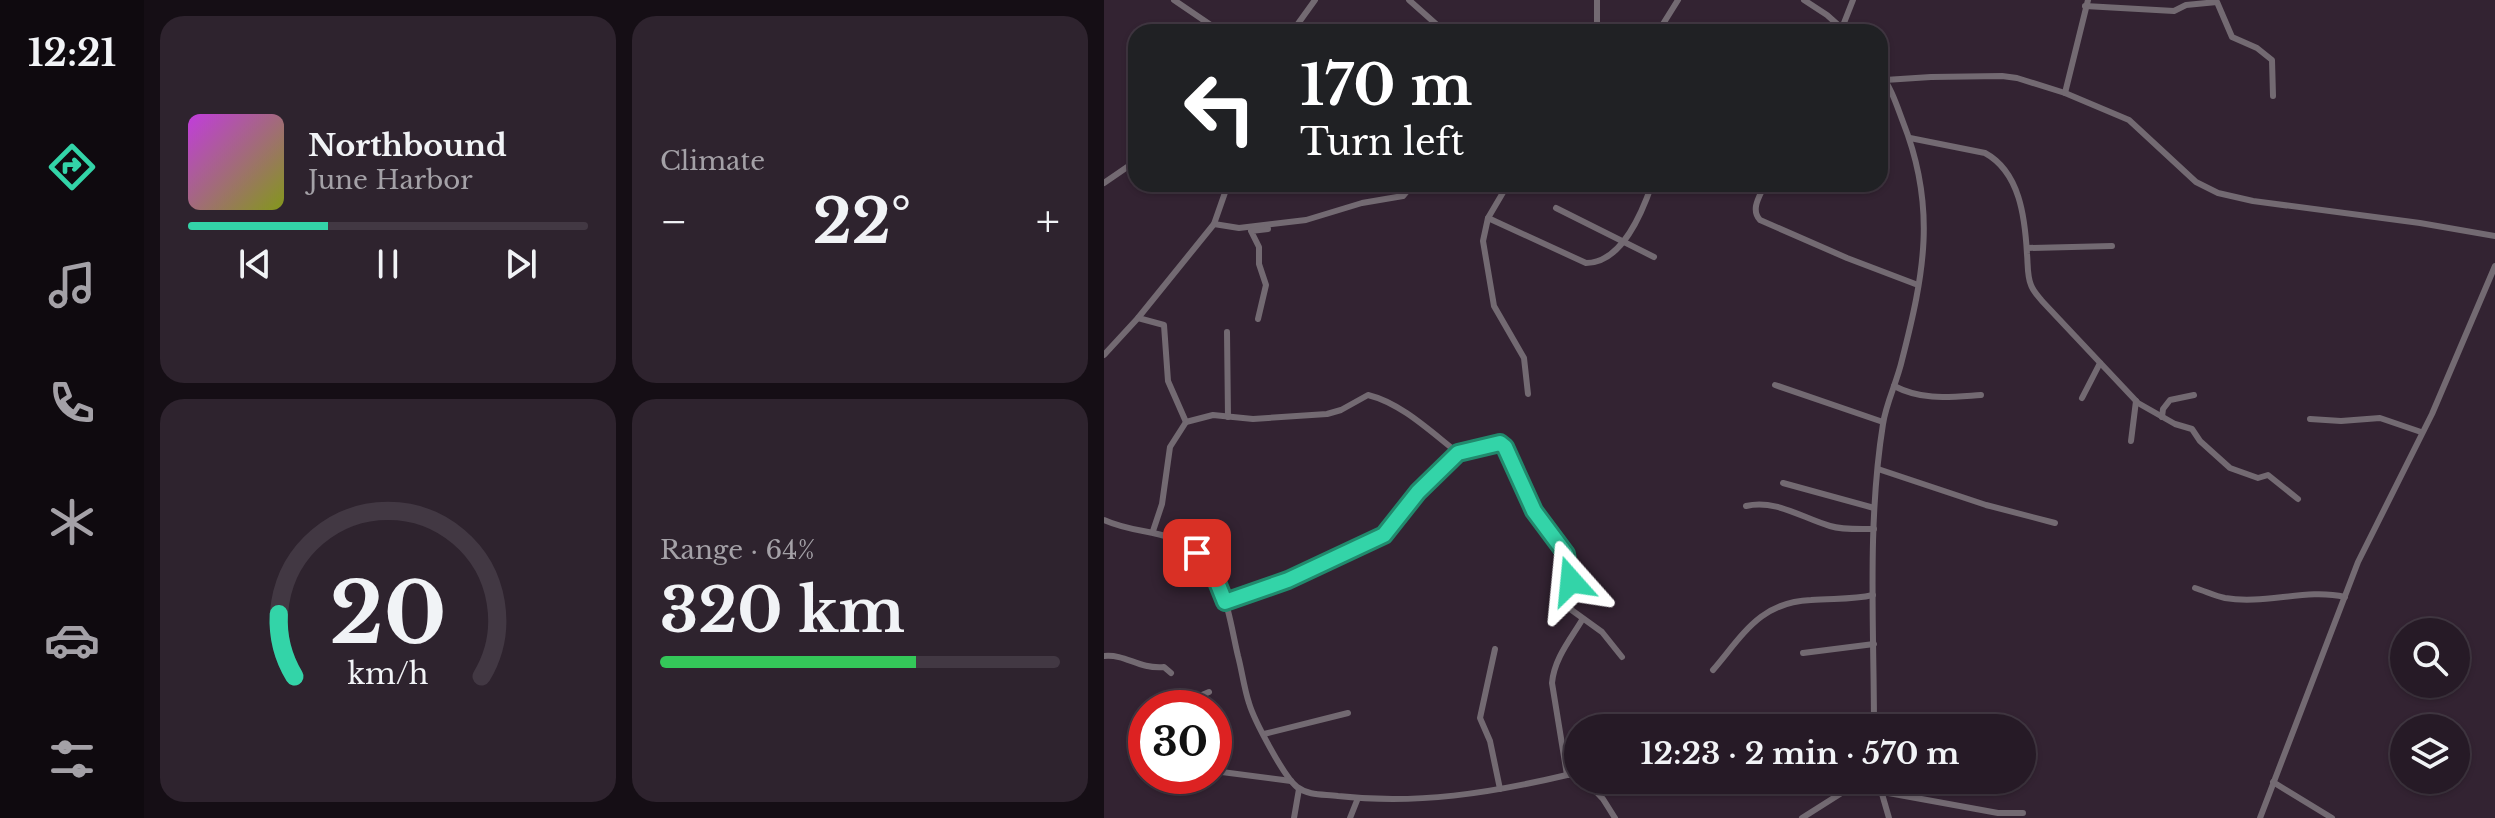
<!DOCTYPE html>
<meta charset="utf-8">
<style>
:root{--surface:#261a26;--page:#2e232e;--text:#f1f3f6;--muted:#a4a1a7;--line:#423843;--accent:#33d4a8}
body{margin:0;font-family:"Libre Baskerville",serif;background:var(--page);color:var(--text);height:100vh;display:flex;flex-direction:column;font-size:30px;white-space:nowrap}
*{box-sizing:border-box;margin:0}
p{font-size:26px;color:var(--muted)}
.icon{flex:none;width:44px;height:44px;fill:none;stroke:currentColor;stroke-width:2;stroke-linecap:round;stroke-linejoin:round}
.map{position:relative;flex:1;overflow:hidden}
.side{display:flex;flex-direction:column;gap:16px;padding:16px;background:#150e15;width:960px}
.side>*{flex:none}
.guide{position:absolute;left:24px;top:24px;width:760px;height:168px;border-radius:24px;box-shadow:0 2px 6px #0004,0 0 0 2px var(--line);background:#202124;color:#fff;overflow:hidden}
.tools{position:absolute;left:1286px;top:618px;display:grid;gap:16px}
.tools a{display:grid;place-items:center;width:80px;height:80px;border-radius:50%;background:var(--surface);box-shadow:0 2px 6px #0004,0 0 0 2px var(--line);font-size:40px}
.speed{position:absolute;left:24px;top:690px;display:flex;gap:16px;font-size:40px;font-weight:700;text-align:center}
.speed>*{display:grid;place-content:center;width:104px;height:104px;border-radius:50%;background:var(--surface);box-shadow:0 2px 6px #0004,0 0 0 2px var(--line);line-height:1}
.speed .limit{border:12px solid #d22;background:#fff;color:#111}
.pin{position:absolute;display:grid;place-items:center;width:68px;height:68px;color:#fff;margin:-34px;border-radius:16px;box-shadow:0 4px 12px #0006}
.me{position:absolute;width:88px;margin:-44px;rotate:342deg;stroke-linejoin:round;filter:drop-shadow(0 0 6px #0008)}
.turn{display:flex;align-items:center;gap:28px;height:168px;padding:0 40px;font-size:36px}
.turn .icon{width:104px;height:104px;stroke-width:2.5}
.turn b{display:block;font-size:56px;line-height:68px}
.big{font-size:60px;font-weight:700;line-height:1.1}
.side .tile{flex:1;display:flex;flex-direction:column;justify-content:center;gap:12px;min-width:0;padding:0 28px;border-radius:24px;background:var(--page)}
.side .dial{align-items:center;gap:0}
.dial svg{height:208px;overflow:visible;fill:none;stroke:var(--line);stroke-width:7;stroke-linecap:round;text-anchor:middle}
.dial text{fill:var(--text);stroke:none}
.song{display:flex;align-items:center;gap:24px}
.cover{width:96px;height:96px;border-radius:12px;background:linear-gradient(135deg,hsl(290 70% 55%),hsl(70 70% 35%))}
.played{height:8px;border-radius:4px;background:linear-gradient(90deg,var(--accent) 35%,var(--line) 35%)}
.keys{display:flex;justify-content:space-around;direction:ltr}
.heat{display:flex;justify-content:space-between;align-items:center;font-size:44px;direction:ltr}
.charge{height:12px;border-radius:6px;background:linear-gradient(90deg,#34c759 64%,var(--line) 0)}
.side .tiles{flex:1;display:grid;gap:16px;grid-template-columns:repeat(2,1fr)}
.trip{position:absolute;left:460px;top:714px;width:472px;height:80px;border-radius:40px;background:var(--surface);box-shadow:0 2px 6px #0004,0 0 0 2px var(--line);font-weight:700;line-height:80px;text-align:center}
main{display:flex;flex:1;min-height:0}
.dock{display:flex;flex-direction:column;width:144px;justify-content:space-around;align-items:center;background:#0f0a0f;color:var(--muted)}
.dock .icon{width:56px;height:56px}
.dock .current{color:var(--accent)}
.dock b{font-size:36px;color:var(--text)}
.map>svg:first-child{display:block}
</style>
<main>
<nav class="dock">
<b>12:21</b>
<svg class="icon current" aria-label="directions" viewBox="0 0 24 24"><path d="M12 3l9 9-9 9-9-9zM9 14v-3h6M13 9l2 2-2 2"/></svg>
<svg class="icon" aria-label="music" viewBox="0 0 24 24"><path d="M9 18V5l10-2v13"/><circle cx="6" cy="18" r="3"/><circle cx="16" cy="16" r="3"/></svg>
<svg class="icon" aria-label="phone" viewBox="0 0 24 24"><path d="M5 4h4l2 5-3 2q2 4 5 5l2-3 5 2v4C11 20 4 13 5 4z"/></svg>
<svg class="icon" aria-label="climate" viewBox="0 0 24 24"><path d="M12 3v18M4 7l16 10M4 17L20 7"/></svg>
<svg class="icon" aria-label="car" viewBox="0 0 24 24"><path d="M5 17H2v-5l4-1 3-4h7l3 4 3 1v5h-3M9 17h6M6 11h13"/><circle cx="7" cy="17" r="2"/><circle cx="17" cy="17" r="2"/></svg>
<svg class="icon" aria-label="filters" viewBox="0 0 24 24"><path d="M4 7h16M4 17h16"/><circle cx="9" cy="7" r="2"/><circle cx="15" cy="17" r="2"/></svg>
</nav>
<section class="side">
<div class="tiles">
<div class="tile">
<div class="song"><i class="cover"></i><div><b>Northbound</b><p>June Harbor</p></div></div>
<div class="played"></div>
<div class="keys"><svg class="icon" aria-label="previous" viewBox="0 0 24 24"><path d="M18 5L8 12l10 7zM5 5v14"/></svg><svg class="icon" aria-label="pause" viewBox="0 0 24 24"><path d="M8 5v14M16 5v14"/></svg><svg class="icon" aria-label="next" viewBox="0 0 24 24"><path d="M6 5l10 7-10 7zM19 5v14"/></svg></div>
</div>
<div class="tile"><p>Climate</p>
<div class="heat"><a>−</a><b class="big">22°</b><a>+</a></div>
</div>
<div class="tile dial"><svg viewBox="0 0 100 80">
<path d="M14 69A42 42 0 1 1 86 69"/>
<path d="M14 69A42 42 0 0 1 8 45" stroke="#33d4a8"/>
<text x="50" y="56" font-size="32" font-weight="700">20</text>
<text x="50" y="72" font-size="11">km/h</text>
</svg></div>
<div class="tile"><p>Range · 64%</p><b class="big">320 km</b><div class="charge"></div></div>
</div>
</section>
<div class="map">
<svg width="1391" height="818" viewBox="0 0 1391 818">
<rect width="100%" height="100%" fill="#332332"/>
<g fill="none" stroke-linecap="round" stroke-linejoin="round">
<g stroke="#736a72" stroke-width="6">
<polyline points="70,0 117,32"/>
<polyline points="305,0 341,32"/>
<polyline points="493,0 493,32"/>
<polyline points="700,0 723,15 742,32"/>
<polyline points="981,6 1070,11 1082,5 1113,2 1128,37 1153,48 1168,60 1169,96"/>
<polyline points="738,28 749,0"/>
<polyline points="188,32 211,0"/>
<polyline points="554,32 574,0"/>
<polyline points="781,80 827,77 898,76 913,78 961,93 1025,120 1092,182 1114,193 1149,201 1316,223 1391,236"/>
<polyline points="961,93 984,0"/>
<path d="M806 138 881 153C916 172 921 218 923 254 924 264 923 276 927 285 929 291 934 296 938 301L1034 403 1071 424 1088 429 1096 441 1126 468 1154 478 1164 475 1194 499"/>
<polyline points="0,183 32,161"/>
<polyline points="404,184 384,218 379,241 390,306 420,358 424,394"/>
<path d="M661 184C656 196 646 209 656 220L743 258 814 285"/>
<polyline points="452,208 550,257"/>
<path d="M384 218 482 263C518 263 538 213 548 184"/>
<polyline points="110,224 135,228 202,220 258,203 299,196 304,190 305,184"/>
<polyline points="923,248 1008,246"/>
<polyline points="34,318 60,325 64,381 82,422"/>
<polyline points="154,319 162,285 155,264 155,247 147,231 164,229 163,225"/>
<polyline points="123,332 124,417"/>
<polyline points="0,355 34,318 110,224 124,184"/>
<polyline points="671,385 779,422"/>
<path d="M790 386C819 401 846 397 877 395"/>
<polyline points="978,398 996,363"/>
<polyline points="1058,417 1059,409 1066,400 1090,395"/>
<polyline points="1206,419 1237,421 1276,418 1317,432"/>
<polyline points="1027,441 1032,401"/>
<polyline points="774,469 882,505 951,523"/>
<polyline points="679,483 770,508"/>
<path d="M642 506C672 499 698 518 726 526 739 530 756 529 770 529"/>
<path d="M0 520C35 536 64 527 95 555 122 578 126 623 134 656 138 671 140 688 145 703 150 720 180 777 193 787 205 796 220 794 234 796 313 805 387 793 463 775H474"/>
<path d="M49 531 58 504 66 447 82 422 109 415 149 419 223 414 237 410 264 395C297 403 327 432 354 453"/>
<path d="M1091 588C1101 591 1111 596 1121 598 1161 605 1202 588 1241 597"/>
<polyline points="121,602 184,580 280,535 314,492 354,453 398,444 430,511 462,554 467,581 462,606 498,632 518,657"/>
<polyline points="391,649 376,718 386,741 396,789"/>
<polyline points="699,653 770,644"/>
<path d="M0 656C23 654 33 669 60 667L67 673"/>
<path d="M609 670C639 635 656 602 707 600 729 598 748 600 769 595"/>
<polyline points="82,708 84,701 105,692"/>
<path d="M770 728C770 627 763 524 779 424 782 403 793 382 798 360 820 274 833 208 799 122 793 106 787 87 776 73"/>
<polyline points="160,734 244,713"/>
<polyline points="110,771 187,781"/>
<path d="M463 775 448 683C450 659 466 640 478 620"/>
<polyline points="481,780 499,799 511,818"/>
<polyline points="774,780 785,818"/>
<polyline points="1169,782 1228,818"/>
<polyline points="779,792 894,813 919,813"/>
<polyline points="190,818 195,789"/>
<polyline points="246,818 254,798"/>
<polyline points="698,818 758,780"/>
<polyline points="1156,818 1254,562 1328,414 1391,266"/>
</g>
</g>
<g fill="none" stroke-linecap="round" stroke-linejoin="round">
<defs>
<polyline id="route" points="93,553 109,572 121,602 184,580 280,535 314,492 354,453 396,443 401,447 430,511 462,554 467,581"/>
</defs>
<use href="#route" stroke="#218a6d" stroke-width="20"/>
<use href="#route" stroke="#33d4a8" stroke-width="14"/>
</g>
</svg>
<div class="tools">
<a><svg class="icon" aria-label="search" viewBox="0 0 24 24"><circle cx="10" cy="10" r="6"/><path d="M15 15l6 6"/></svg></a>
<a><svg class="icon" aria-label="layers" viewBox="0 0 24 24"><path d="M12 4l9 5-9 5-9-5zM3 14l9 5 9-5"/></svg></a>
</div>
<div class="speed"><div class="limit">30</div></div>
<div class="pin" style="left:93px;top:553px;background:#d93025"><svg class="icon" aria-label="arrive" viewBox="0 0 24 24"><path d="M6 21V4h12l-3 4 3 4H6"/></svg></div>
<svg class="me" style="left:467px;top:581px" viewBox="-20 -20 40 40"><path d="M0-17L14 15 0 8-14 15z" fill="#33d4a8" stroke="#fff" stroke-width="4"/></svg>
<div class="trip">12:23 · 2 min · 570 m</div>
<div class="guide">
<div class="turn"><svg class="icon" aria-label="left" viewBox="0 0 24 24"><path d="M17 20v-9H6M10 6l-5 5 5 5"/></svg><div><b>170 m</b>Turn left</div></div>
</div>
</div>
</main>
